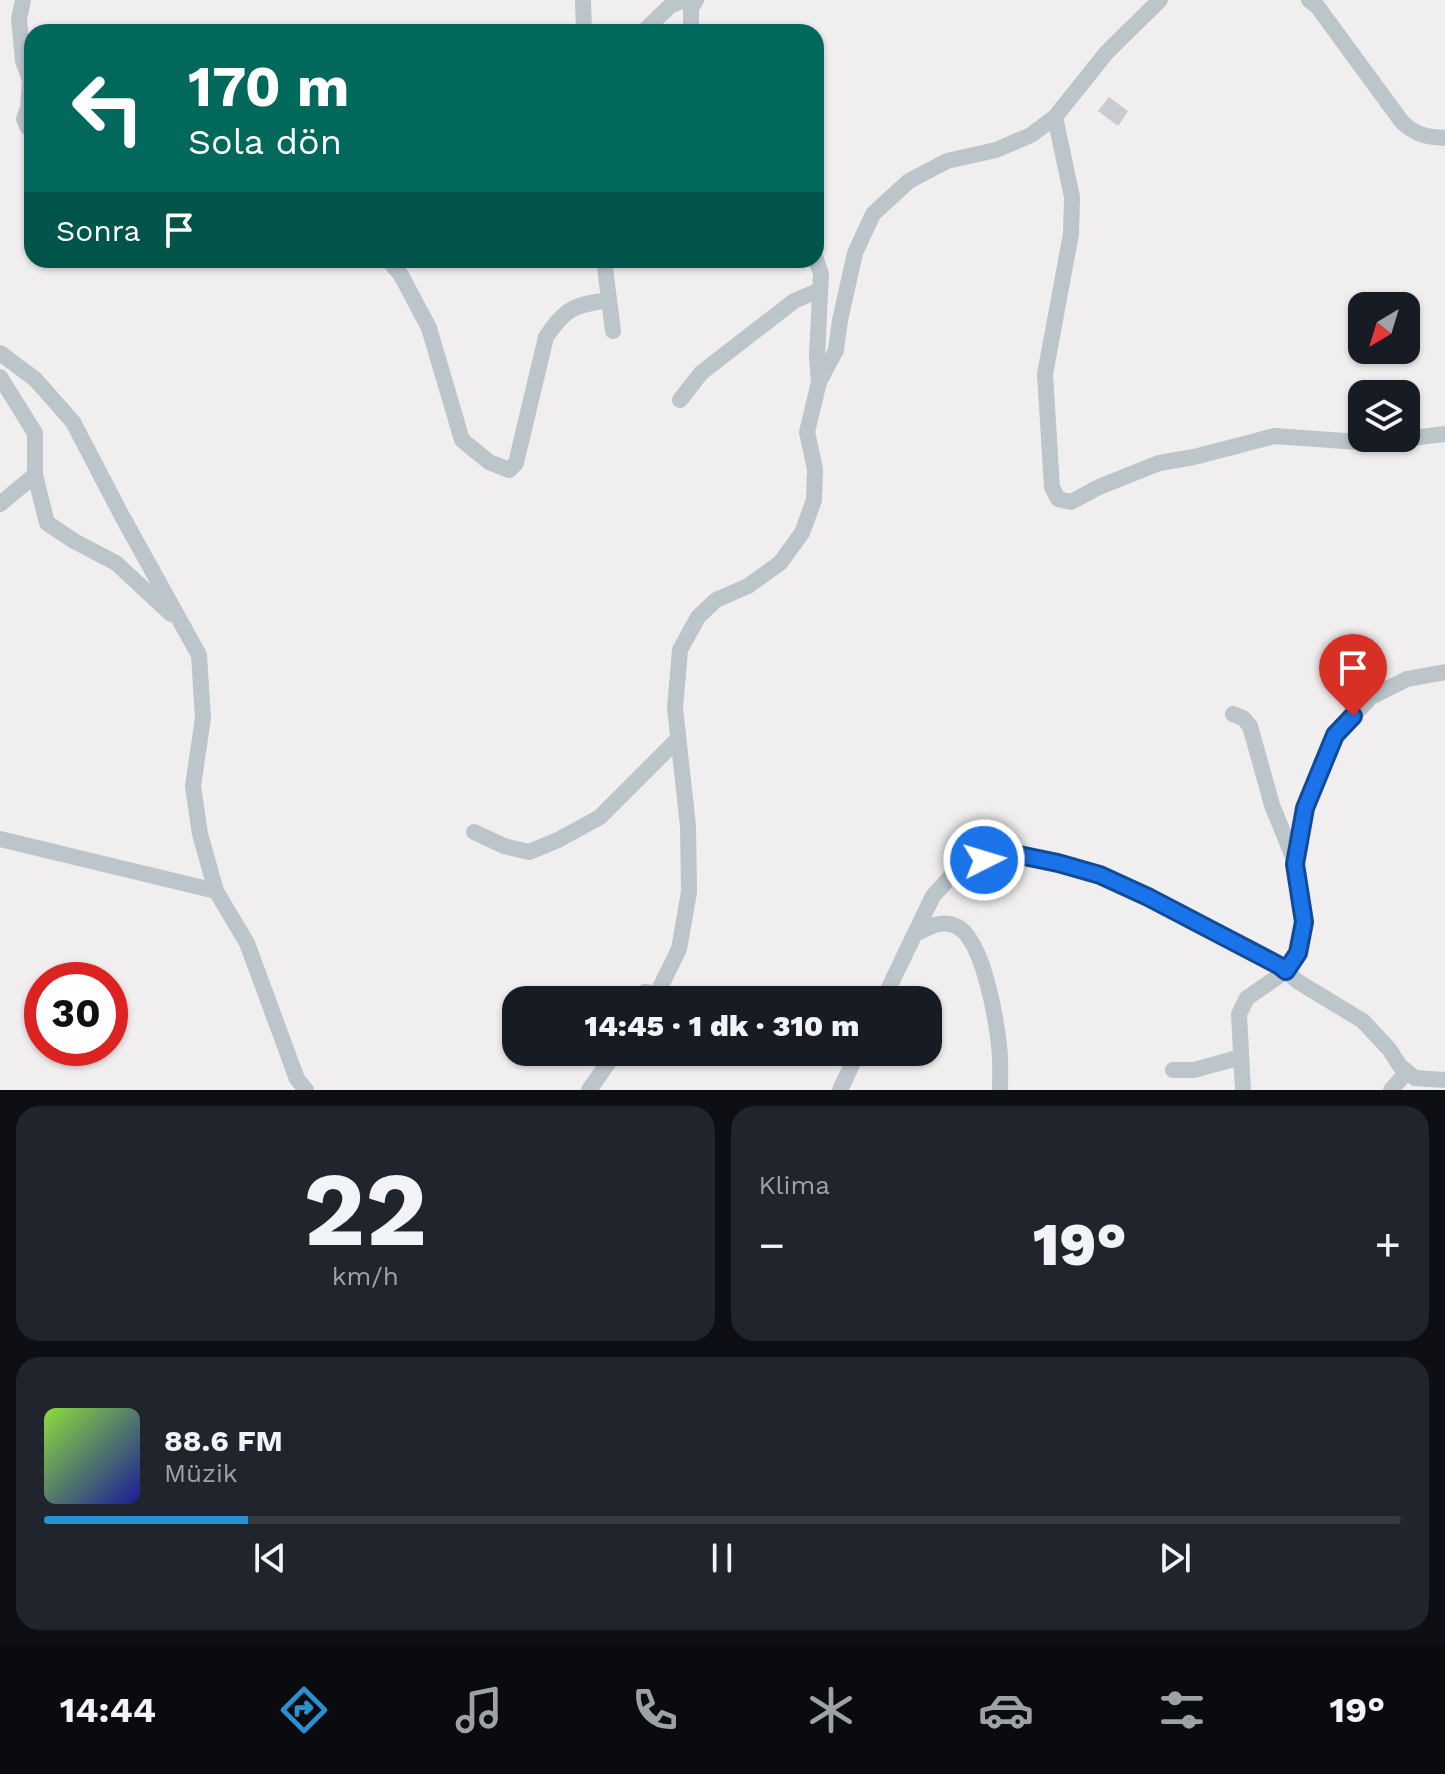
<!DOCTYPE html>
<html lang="tr">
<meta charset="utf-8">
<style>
:root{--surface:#171b24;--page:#20242c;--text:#f1f3f6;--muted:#9ea1a6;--line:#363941;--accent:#2791d2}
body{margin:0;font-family:"Work Sans",sans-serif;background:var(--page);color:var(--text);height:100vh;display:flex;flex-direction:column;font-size:30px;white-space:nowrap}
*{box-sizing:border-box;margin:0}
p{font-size:26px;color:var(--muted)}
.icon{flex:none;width:44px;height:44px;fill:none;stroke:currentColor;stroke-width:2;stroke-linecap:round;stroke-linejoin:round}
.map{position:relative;height:1090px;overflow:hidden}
.drawer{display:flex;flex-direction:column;gap:16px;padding:16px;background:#0d0f14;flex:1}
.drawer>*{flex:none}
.top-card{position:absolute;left:24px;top:24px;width:800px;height:244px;border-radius:24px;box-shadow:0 2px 6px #0004;background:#00695c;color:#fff;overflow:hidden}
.needle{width:52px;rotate:218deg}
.tools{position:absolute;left:1348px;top:292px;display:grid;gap:16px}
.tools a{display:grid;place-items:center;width:72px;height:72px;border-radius:16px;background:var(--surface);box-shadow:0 2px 6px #0004;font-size:40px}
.speed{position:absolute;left:24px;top:962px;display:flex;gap:16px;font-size:40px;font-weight:700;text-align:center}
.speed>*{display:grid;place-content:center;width:104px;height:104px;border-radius:50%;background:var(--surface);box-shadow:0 2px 6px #0004;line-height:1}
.speed .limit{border:12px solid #d22;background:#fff;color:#111}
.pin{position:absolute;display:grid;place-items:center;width:68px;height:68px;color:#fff;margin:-82px -34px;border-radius:50% 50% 50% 0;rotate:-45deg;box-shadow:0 0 8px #0007}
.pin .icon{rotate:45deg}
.me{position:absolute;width:88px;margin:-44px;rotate:85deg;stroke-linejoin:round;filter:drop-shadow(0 0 6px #0008)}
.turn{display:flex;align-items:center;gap:28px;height:168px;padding:0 32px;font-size:36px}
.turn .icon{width:104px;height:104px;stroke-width:2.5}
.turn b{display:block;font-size:56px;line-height:68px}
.then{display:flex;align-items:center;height:76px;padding:0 32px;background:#0003;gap:16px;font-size:30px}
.big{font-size:60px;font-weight:800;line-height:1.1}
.drawer .widget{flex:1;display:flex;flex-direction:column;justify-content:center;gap:12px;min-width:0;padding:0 28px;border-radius:24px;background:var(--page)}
.drawer .dial{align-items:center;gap:0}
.dial b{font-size:104px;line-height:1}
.song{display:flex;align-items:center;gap:24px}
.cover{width:96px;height:96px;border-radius:12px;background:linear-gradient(135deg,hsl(90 70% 55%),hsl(240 70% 35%))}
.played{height:8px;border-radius:4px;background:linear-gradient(90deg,var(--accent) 15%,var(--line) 15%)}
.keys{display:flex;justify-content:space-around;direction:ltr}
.heat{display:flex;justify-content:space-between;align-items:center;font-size:44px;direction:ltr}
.drawer .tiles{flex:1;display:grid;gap:16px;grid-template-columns:1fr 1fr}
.widget:last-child{grid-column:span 2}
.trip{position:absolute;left:502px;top:986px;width:440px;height:80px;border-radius:24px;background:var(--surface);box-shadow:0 2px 6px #0004;font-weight:800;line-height:80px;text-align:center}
.menu{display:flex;height:128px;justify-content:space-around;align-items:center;background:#090b0e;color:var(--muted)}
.menu .icon{width:56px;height:56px}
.menu .on{color:var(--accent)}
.menu b{font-size:36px;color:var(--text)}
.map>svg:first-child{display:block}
</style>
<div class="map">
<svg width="1445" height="1090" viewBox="0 0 1445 1090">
<rect width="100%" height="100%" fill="#f1eeef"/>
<polygon fill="#c8ccd0" points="1109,97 1128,111 1118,126 1098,111"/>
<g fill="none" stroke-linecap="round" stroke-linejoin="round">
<g stroke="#bbc5ca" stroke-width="16">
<polyline points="23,0 19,19 23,61 30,80 28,108 24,119 28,128 32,129"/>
<polyline points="583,0 584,32"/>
<path d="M1309 0 1317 6 1402 122C1416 135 1426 137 1445 138"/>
<polyline points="643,32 670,6 684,0"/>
<polyline points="691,32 691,8 696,0"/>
<polyline points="1055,117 1072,197 1071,234 1045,374 1052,487 1058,499 1071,502 1099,487 1159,463 1194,457 1275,436 1372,443 1445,434"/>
<path d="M388 260 401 275 429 328 462 440 489 462 509 470 516 463 546 337C566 307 575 305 609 300"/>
<polyline points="604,260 613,331"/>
<polyline points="0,353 35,379 73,422 122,516 199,655 203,718 193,786 200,834 216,891 247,943 297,1079 306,1090"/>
<polyline points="0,377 35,433 35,475 0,504"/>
<polyline points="819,382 836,350 840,320 855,253 873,214 909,181 947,161 996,150 1031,135 1055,117 1107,52 1160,0"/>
<polyline points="680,400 701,373 794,301 820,290"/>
<polyline points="35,475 47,523 74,541 116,563 171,614"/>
<polyline points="1233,714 1243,718 1250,726 1272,805 1295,862"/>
<polyline points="474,832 504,846 529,852 558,840 600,817 678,739"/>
<polyline points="0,839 216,891"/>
<path d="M915 934C928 928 941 919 956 926 983 938 996 1018 999 1046 1001 1060 1000 1076 1000 1090"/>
<polyline points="637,1000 645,992 658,994"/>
<polyline points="654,1000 679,949 689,892 688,826 675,708 680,650 698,617 716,600 748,586 780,563 802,533 814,500 815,469 807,432 819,382 817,357 821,274 816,259"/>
<polyline points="883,1000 933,896 954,873 984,860 1014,854 1058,863 1100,875 1148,897 1280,966 1297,981 1363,1021 1389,1049 1400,1066 1415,1078 1445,1080"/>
<polyline points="1173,1070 1194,1070 1241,1057"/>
<polyline points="589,1090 616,1052"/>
<polyline points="840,1090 858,1052"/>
<polyline points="1243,1090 1239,1014 1247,998 1286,971 1298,953 1304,922 1295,864 1305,808 1335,735 1371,697 1407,679 1445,672"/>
<polyline points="1391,1090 1407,1072"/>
</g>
</g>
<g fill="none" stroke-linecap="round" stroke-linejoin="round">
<defs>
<polyline id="route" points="984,860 1014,854 1058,863 1100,875 1148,897 1280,966 1286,971 1298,953 1304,922 1295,864 1305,808 1335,735 1353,716"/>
</defs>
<use href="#route" stroke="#114b97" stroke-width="20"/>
<use href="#route" stroke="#1a73e8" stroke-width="14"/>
</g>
</svg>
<div class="tools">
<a><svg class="needle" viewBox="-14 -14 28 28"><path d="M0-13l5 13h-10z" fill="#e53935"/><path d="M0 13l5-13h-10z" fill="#9ea1a6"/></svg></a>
<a><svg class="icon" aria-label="layers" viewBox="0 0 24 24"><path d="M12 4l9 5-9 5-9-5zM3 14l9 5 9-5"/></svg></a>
</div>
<div class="speed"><div class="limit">30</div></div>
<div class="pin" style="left:1353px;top:716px;background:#d93025"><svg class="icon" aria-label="arrive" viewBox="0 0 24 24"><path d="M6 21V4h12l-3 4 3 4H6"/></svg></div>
<svg class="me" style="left:984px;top:860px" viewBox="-20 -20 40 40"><circle r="17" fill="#1a73e8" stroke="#fff" stroke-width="3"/><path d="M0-11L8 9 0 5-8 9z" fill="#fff"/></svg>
<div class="trip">14:45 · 1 dk · 310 m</div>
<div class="top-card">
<div class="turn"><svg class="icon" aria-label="left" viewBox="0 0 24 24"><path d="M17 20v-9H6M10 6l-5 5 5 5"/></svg><div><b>170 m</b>Sola dön</div></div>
<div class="then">Sonra<svg class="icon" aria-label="arrive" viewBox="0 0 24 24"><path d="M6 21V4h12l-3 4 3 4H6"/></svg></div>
</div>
</div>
<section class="drawer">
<div class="tiles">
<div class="widget dial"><b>22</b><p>km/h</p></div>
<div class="widget"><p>Klima</p>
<div class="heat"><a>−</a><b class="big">19°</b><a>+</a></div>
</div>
<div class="widget">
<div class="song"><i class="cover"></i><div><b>88.6 FM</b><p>Müzik</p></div></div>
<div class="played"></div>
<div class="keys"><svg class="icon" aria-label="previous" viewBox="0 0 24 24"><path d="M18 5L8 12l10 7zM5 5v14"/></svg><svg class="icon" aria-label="pause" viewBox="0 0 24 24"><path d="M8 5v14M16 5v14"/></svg><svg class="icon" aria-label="next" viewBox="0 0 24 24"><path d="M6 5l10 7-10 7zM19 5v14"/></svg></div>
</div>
</div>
</section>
<nav class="menu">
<b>14:44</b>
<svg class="icon on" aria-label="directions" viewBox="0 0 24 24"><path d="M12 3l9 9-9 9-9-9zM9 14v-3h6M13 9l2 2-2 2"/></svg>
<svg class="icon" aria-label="music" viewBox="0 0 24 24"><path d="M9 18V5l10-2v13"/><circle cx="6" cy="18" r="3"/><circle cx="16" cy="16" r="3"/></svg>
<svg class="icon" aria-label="phone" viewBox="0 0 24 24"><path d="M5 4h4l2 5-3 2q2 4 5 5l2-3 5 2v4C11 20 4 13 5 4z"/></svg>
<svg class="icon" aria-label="climate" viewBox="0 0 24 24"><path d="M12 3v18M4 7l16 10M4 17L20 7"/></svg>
<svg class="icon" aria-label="car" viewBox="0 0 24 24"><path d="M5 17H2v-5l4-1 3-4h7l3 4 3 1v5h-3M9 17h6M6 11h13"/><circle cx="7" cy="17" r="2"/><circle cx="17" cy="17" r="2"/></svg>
<svg class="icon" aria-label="filters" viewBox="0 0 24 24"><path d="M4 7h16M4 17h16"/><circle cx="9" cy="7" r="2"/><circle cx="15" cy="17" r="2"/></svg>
<b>19°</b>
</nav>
